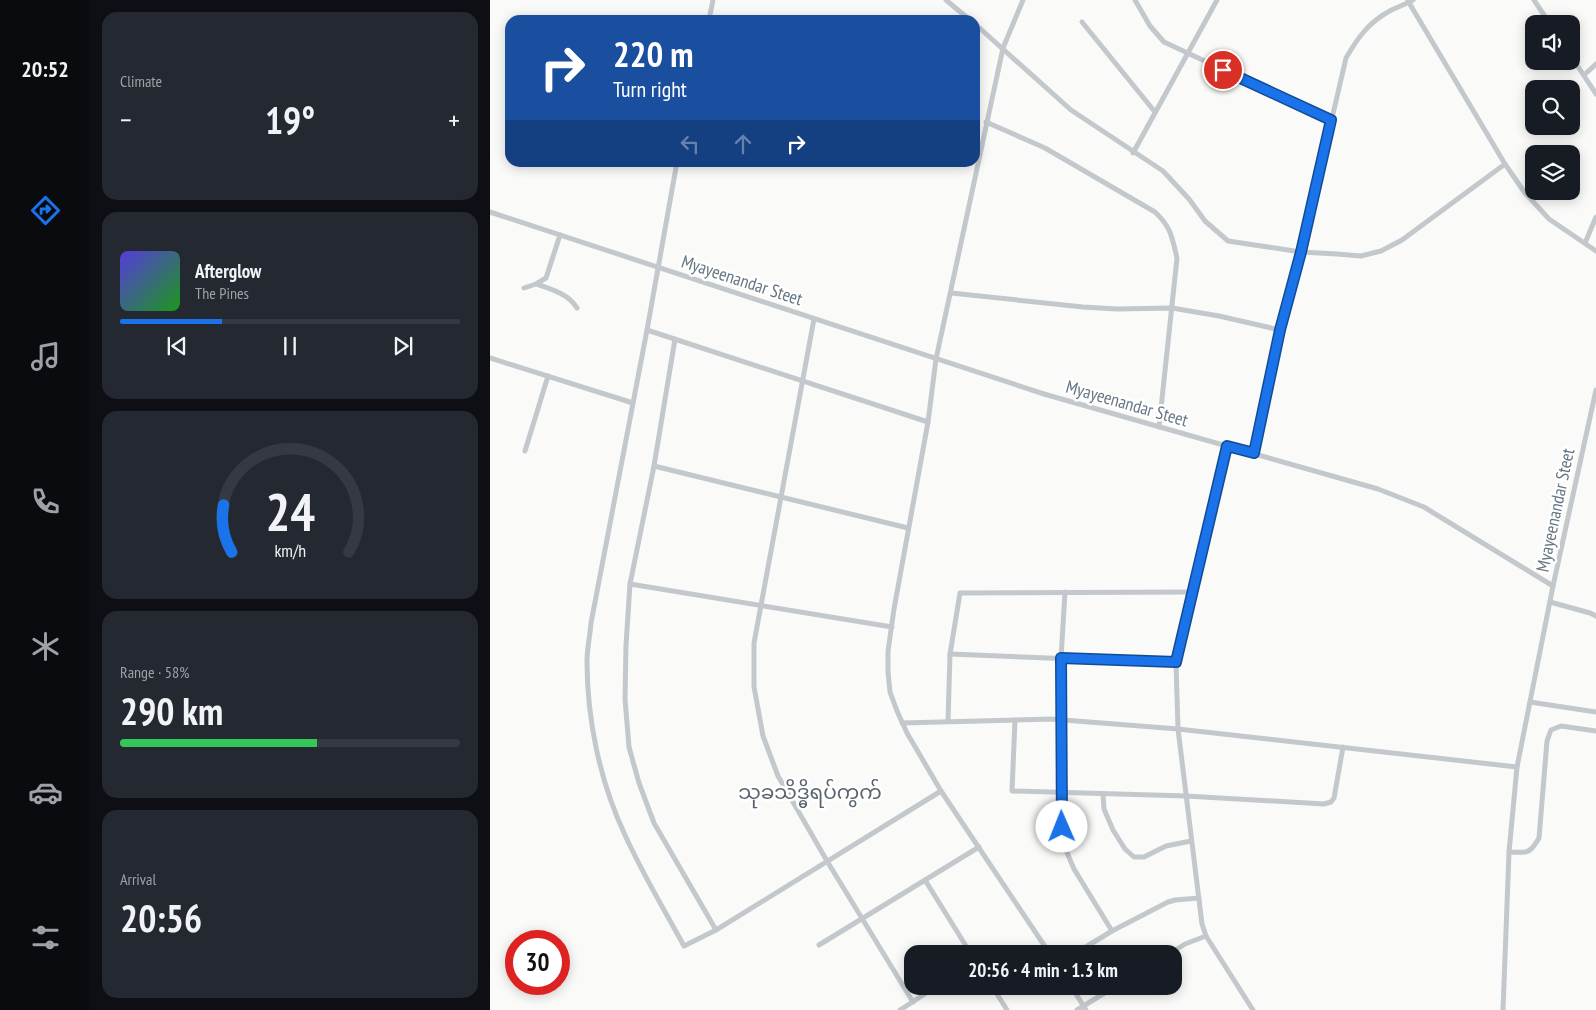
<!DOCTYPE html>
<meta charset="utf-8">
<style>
:root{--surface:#171b24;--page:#242831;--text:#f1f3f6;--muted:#9ea1a6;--line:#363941;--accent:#1a73e8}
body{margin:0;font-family:"PT Sans Narrow","Noto Sans Myanmar",sans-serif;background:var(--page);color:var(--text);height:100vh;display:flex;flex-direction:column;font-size:19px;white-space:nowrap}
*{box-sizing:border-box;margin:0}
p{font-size:16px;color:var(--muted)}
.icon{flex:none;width:28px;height:28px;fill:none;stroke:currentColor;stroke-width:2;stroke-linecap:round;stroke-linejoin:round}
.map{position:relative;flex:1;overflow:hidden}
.details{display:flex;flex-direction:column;gap:12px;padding:12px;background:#0d0f14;width:400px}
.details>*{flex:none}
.guide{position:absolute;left:15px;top:15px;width:475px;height:152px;border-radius:15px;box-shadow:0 2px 12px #0003;background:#1a4fa0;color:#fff;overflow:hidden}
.fabs{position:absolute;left:1035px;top:15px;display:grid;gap:10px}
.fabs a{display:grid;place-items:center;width:55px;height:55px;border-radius:10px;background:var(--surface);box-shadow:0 2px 12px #0003;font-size:25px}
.speed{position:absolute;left:15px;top:930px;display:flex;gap:10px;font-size:25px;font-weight:700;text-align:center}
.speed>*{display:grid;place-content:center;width:65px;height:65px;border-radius:50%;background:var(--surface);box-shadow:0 2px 12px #0003;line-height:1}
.speed .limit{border:8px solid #d22;background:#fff;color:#111}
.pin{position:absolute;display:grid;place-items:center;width:42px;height:42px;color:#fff;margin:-21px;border:2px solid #fff;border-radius:50%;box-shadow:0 1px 5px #0007}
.me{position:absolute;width:55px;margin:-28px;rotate:359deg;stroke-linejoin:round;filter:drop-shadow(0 0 4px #0008)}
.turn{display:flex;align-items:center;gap:18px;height:105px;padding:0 25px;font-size:22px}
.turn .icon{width:65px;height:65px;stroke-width:2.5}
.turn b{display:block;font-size:35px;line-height:42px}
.lanes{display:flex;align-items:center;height:48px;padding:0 25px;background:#0003;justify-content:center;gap:25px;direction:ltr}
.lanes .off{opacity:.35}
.big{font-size:38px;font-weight:700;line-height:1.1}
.details .card{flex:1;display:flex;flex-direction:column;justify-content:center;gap:8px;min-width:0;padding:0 18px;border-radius:15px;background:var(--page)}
.details .dial{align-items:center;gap:0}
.dial svg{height:130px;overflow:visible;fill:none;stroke:var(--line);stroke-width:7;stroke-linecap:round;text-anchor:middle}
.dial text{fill:var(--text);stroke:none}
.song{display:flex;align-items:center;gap:15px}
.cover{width:60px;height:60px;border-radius:8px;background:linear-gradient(135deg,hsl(250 70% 55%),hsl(120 70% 35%))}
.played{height:5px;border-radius:2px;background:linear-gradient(90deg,var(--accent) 30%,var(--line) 30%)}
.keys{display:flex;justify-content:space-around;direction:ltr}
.heat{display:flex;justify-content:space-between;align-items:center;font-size:28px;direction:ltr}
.charge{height:8px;border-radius:4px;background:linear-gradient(90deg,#34c759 58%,var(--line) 0)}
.trip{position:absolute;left:414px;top:945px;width:278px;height:50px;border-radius:15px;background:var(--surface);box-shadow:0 2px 12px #0003;font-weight:700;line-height:50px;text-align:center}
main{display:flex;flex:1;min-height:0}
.tabs{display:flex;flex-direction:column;width:90px;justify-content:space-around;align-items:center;background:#090b0e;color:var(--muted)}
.tabs .icon{width:35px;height:35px}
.tabs .selected{color:var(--accent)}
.tabs b{font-size:22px;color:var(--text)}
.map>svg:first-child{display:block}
</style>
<main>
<nav class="tabs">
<b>20:52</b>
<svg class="icon selected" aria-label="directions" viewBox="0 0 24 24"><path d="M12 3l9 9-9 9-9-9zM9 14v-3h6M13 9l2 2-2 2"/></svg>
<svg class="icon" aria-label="music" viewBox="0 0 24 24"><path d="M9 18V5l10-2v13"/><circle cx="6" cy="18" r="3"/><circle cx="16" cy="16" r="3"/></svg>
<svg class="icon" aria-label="phone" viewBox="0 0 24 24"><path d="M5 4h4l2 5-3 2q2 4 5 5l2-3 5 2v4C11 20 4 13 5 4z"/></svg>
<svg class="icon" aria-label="climate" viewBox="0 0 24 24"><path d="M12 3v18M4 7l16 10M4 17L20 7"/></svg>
<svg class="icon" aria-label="car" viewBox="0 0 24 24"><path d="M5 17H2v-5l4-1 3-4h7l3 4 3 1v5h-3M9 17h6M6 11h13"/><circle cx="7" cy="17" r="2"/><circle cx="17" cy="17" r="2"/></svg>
<svg class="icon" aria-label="filters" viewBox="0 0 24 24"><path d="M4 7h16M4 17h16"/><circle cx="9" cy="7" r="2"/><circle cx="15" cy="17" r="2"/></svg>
</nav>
<section class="details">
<div class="card"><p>Climate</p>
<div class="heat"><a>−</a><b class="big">19°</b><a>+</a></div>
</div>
<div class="card">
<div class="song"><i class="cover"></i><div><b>Afterglow</b><p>The Pines</p></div></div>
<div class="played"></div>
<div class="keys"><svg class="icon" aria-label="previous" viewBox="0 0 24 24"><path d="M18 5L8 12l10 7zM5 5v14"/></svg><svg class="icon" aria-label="pause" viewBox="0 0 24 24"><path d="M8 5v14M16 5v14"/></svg><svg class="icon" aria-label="next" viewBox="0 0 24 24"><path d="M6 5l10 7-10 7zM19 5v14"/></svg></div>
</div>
<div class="card dial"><svg viewBox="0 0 100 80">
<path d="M14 69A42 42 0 1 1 86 69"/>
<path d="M14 69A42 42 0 0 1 9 40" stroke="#1a73e8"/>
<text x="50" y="56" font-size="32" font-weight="700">24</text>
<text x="50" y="72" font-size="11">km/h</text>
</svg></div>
<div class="card"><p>Range · 58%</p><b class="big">290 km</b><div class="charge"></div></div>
<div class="card"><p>Arrival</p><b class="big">20:56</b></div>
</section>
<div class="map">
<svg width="1106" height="1010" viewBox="0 0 1106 1010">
<rect width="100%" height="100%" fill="#fafaf8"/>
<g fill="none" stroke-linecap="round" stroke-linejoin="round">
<g stroke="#c3c8cc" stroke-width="5">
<polyline points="456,0 480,20"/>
<polyline points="533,0 513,48 446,359 438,422 404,609 398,651 398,672 400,692 407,711 417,733 451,791 560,954"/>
<polyline points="645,0 660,26 674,42 841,120"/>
<polyline points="1044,0 1060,24"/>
<polyline points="918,1 1015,164 1035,193 1059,219 1106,251"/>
<polyline points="219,20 223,0"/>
<polyline points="592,22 665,112"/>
<polyline points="485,24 581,110 673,171 699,199 715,221 738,241 811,252 847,254 871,256 891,251 912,240 1015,164"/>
<polyline points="1081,56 1106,94"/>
<polyline points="1094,75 1106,64"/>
<path d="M496 122 555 148 665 212C681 227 682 237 687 258L669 427"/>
<polyline points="643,153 727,0"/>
<path d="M187 162 157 330 101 623C100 636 97 649 97 661 97 720 110 782 135 835 152 873 174 909 194 946L226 930 451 791"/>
<polyline points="0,212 554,394 888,489 934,507 1063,586 1106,390"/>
<polyline points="1095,243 1106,217"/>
<path d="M46 284C61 289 79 294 87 308"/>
<polyline points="34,288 46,284 56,278 70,235"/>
<polyline points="461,293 593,307 627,309 682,308 729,316 790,330"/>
<polyline points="324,319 264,643 264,687 273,736 288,776 337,861 423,1002"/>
<polyline points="157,330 438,422"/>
<polyline points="185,339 164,466 140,584 136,645 135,699 139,747 149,783 164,823 226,930"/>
<polyline points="0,358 143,403"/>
<polyline points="737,445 686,663 688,729 712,924 716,936 763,1010"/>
<polyline points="35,451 58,376"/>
<path d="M764 453 790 330 811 252 856 58C867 39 878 23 898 12 906 7 915 5 923 0"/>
<polyline points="164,466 418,528"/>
<polyline points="140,584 402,627"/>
<polyline points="575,592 571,658 572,827 575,848 584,869 622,931"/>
<polyline points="1060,602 1100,613 1106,616"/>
<polyline points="460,654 686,663"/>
<polyline points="1040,702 1106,712"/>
<polyline points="525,720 522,791 696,796 834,804 841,802 844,798 853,747"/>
<polyline points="458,721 460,654 470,593 702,592"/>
<polyline points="412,723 561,719 688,729 1027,767"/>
<polyline points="613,794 614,809 623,830 635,849 644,857 654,857 676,846 701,841"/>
<path d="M1019 852C1037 853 1040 854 1049 838L1057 741 1061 730 1071 726 1106 731"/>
<polyline points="435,880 481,954"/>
<polyline points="329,945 489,847"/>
<polyline points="584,954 622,931 678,902 685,900 709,898"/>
<polyline points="679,954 695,944 716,936"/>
<polyline points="502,986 517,1010"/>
<polyline points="581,986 596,1010"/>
<polyline points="410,1010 447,986"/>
<polyline points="587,1010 626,986"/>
<polyline points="1013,1010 1019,852 1027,767 1063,586"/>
</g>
</g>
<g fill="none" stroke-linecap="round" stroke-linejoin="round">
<defs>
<polyline id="route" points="572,827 571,658 686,662 737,446 764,453 790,330 811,252 841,120 733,70"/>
</defs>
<use href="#route" stroke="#114b97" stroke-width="12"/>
<use href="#route" stroke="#1a73e8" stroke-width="9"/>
</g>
<g text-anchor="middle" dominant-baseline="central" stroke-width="5" stroke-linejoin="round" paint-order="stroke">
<g font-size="18" fill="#657683" stroke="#fff">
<text transform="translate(252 280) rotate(18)">Myayeenandar Steet</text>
<text transform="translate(637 403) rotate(16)">Myayeenandar Steet</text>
<text transform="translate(1065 510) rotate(-78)">Myayeenandar Steet</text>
</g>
<g font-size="20" fill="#57646e" stroke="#fff">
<text x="320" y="792">သုခသိဒ္ဓိရပ်ကွက်</text>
</g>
</g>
</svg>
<div class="fabs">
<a><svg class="icon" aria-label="sound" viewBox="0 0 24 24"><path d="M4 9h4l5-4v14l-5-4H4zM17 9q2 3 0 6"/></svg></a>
<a><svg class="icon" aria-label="search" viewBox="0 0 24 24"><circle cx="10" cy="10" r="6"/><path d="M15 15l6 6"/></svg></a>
<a><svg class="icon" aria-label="layers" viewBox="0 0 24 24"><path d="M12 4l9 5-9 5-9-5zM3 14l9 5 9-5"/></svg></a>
</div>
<div class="speed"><div class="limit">30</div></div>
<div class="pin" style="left:733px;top:70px;background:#d93025"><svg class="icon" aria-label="arrive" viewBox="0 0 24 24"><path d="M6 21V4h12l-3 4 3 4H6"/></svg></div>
<svg class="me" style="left:572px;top:827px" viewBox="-20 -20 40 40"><circle r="19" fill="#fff"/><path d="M0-13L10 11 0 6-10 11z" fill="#1a73e8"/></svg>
<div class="trip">20:56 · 4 min · 1.3 km</div>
<div class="guide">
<div class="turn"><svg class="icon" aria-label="right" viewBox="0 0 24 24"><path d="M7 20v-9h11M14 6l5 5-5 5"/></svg><div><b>220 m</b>Turn right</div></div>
<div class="lanes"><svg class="icon off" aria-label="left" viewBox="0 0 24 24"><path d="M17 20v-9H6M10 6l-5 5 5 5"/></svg><svg class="icon off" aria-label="ahead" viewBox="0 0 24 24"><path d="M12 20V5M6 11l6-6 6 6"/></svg><svg class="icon" aria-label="right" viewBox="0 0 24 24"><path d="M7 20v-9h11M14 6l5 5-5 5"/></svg></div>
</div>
</div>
</main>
